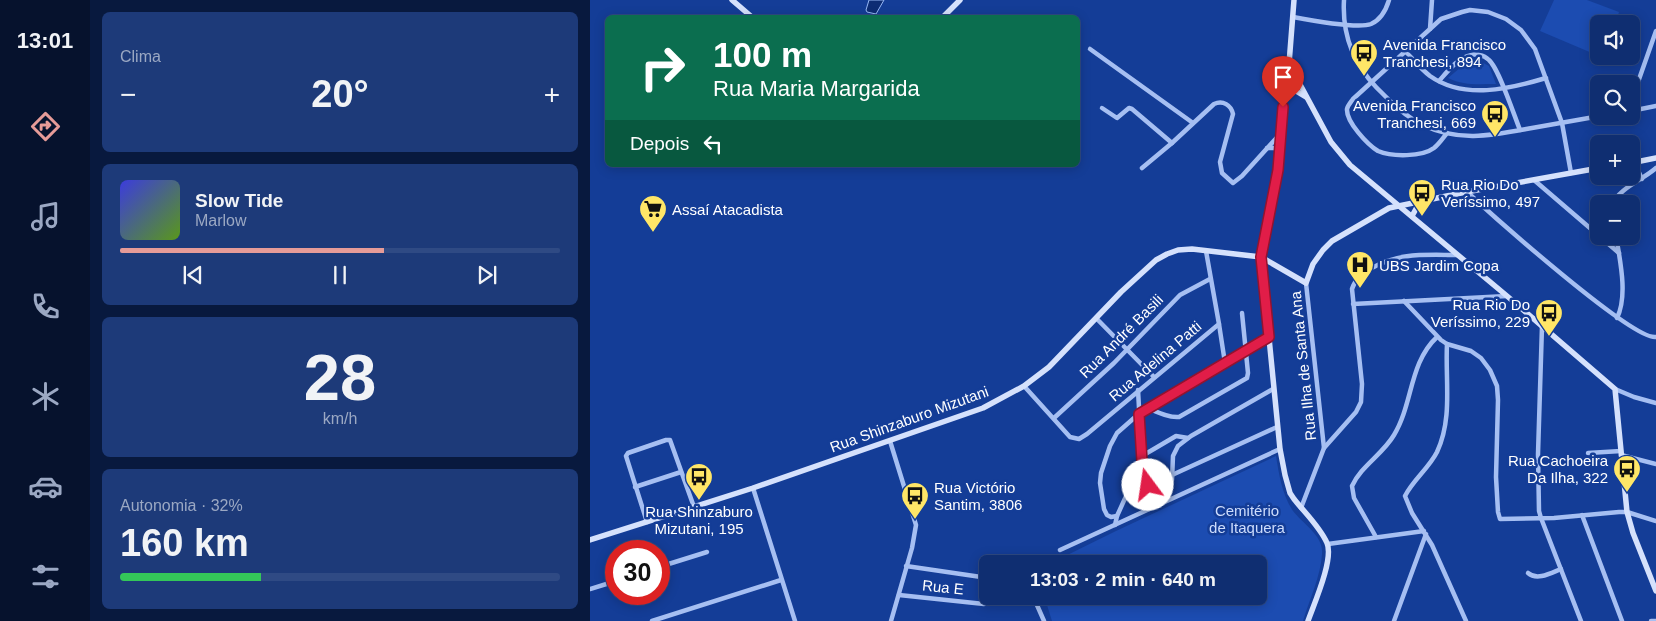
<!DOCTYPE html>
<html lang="pt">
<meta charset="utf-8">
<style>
:root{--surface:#0f2e71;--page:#1d3a79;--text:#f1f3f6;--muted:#9ba8c3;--line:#2f4a84;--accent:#e69b98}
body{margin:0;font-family:Helvetica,sans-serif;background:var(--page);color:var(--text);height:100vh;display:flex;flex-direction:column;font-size:19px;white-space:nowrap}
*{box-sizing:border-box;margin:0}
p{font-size:16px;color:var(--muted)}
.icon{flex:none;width:28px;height:28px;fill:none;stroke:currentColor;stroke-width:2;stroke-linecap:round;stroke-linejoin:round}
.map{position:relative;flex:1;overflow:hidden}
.side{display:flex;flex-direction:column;gap:12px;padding:12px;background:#08193e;width:500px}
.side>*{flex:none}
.hud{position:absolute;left:15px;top:15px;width:475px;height:152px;border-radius:8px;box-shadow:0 2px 12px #0003,0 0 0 1px var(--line);background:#0b6e4f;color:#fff;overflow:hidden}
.controls{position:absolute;left:1000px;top:15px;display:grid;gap:10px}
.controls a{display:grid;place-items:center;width:50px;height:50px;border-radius:8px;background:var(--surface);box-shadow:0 2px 12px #0003,0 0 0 1px var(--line);font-size:25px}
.speed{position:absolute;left:15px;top:540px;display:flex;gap:10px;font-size:25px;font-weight:700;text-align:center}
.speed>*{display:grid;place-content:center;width:65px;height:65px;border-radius:50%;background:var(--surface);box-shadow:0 2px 12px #0003,0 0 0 1px var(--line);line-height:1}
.speed .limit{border:8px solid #d22;background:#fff;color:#111}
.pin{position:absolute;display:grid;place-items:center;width:42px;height:42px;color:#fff;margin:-51px -21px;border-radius:50% 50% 50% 0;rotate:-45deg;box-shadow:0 0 5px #0007}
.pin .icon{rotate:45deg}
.me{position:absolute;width:55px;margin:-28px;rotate:346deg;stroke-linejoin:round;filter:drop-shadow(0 0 4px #0008)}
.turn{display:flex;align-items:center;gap:18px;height:105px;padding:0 25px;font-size:22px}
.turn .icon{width:65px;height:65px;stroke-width:2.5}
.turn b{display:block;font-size:35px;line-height:42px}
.then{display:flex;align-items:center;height:48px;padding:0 25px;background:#0003;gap:10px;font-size:19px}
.big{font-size:38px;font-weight:700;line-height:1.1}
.side .card{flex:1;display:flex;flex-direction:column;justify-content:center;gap:8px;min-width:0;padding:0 18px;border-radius:8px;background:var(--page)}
.side .dial{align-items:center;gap:0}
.dial b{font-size:65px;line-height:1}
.song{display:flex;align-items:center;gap:15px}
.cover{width:60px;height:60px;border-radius:8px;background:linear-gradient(135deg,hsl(240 70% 55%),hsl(90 70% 35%))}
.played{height:5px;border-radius:2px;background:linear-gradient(90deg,var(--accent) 60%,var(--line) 60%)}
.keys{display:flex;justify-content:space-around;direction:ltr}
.heat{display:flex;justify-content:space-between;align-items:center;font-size:28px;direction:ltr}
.charge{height:8px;border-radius:4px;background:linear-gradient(90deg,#34c759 32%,var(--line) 0)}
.trip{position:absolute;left:389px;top:555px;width:288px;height:50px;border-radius:8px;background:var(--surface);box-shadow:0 2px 12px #0003,0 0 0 1px var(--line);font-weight:700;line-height:50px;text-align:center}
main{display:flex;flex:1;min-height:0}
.tabs{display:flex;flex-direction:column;width:90px;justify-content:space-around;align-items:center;background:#06122d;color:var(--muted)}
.tabs .icon{width:35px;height:35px}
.tabs .on{color:var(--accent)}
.tabs b{font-size:22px;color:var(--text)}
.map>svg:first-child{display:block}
</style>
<main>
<nav class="tabs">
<b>13:01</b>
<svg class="icon on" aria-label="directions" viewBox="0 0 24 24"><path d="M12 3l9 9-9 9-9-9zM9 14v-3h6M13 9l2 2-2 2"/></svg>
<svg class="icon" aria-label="music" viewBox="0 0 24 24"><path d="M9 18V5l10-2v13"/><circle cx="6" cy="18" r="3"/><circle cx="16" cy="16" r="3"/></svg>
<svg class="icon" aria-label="phone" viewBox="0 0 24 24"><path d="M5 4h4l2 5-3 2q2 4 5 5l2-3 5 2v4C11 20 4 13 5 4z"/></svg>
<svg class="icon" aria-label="climate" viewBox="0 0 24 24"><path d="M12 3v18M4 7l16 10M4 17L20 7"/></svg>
<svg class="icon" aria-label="car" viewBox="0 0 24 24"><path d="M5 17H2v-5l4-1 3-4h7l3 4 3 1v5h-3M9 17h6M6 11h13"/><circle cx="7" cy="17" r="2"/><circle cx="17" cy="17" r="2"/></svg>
<svg class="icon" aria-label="filters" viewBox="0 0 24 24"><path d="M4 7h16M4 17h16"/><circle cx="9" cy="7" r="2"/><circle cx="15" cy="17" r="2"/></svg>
</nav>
<section class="side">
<div class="card"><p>Clima</p>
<div class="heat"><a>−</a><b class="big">20°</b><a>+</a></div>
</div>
<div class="card">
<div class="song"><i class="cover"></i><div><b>Slow Tide</b><p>Marlow</p></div></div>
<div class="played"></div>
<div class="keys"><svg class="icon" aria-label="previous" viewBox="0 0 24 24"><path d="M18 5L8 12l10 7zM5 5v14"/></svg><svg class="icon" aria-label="pause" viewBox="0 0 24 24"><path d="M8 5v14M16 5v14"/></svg><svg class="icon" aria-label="next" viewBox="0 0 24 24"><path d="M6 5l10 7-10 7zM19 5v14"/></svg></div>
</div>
<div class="card dial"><b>28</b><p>km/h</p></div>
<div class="card"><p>Autonomia · 32%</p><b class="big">160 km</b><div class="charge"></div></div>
</section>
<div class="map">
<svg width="1066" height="621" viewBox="0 0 1066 621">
<rect width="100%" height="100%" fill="#143d97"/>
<g fill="#1c4cb1">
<polygon points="964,0 997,0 1029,12 1025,24 1009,24 1009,56 950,31"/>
<path d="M888 60 899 66 906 84C889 84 874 86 858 78L877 62Z"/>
<path d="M686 456C689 474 692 495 703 511 713 524 734 536 732 554 731 575 719 601 713 621H462L457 605V596H668V564H459L526 531Z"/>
</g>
<polygon fill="#0d2c74" stroke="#98b8f5" points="279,0 294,0 286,14 277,12 276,10"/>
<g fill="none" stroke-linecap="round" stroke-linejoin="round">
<g stroke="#a6bff2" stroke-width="4.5">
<path d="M754 0C752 34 762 62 786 87 800 101 814 116 833 125 870 143 904 135 942 128 964 124 987 120 1010 116"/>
<path d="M703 17C719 20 768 29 781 24 790 20 796 10 799 0"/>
<polyline points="840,29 842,0"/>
<polyline points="500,49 603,123"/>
<path d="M815 51C823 59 831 69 840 76 874 100 919 89 956 78"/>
<path d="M849 81C857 72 866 60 878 56 885 53 894 55 899 60 909 69 924 115 930 130"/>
<polyline points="1041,102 1066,31"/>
<polyline points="512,108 527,118 539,108 542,109 582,143"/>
<polyline points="1041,111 1066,106"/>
<path d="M857 133C853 138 849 144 844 148 832 157 802 157 788 151 778 145 756 122 757 109 758 105 761 102 763 99L851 19 872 12 880 10 898 12 916 19 931 30 945 49 972 123 981 173"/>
<polyline points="677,148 684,148 690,150"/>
<polyline points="1044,162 1052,179"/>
<path d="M552 168 582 143 624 104C633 100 641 105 643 114L630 162 632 173 643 183 652 176 691 133"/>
<polyline points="944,180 1029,253"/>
<path d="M877 192C901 214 1043 341 1066 337"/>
<path d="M1023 204C1028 189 1054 179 1066 168"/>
<path d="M1026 236C1030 260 1038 296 1027 318"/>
<polyline points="814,301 851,340 857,344 881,351 891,358 900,370 907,386 908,400 906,477 908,512 910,519 964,518 1029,512 1037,512 1066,521"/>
<polyline points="763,304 917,296"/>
<polyline points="506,318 564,377"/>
<polyline points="629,324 635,363"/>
<polyline points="952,326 948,454 949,511 951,518 991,621"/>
<path d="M857 344C855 380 863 418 847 452 839 468 823 480 815 496L822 513 842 545 876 621"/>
<polyline points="434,386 480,437 489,439 497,434 629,324 616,251"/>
<polyline points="1025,389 1044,397 1066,403"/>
<path d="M558 408C567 412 579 418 589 417L657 378 658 373 652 313"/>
<polyline points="464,418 524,363 590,295 620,279"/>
<polyline points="300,441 326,525 322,548 301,621"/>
<path d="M734 448 766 412 771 402 772 384 762 289C765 279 772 274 780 269 810 252 834 255 867 255"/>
<polyline points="998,453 1031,451"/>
<polyline points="1031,455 1066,464"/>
<polyline points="552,456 586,436 598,438"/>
<polyline points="552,461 560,491 570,505"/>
<polyline points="582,475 687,427"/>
<polyline points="45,487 91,472"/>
<polyline points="163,488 205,621"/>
<polyline points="576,501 582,480 583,456 588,446 601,436 683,389"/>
<polyline points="711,508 734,448 716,283"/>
<polyline points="992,515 1032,621"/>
<polyline points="527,516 521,517 517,515 514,509 510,483 511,473 520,446 527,433 552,411 679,337"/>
<polyline points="57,522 36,456 38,453 76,440 80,440 104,507"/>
<polyline points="525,525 527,516 552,461 548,390"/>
<path d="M786 537 764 498 762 486C771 466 793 454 804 435 823 404 819 363 847 337"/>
<polyline points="738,544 834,531"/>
<polyline points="470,550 690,449"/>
<polyline points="316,566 398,578"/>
<polyline points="69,567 117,552"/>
<path d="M938 573C947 581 961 573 971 569"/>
<polyline points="0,589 26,581"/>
<polyline points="309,595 394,604"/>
<polyline points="443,596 454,621"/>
<polyline points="62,621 191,580"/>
<polyline points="804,621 836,534"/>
<polyline points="1061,621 1066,621"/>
</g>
<g stroke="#d5e1fc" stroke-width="5.5">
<polyline points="142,0 163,18"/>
<path d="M704 0 699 64 694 90 690 150 671 257 690 449 695 475 700 493 704 499C715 513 730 527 737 543 744 559 724 604 718 621"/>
<polyline points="352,18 370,0"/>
<polyline points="699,64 741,142 760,165 917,296 1025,389 1037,512 1043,533 1066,591"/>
<polyline points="694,90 706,91 716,97"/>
<polyline points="1041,163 1066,158"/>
<polyline points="822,216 831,200"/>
<polyline points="0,540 163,488 393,408 434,386 459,367 531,292 566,260 577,254 588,250 602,249 671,257 716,283 723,264 733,250 742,241 799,208 876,192 1009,168"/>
</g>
</g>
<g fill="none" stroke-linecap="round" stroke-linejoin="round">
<defs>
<polyline id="route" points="558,485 552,461 549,414 679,337 671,257 688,170 693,107"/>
</defs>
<use href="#route" stroke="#92132f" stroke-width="12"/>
<use href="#route" stroke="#e11d48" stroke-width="9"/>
</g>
<defs>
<symbol id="bus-pin" viewBox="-11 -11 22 30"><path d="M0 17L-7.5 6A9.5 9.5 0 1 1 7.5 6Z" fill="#ffe667" stroke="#143d97"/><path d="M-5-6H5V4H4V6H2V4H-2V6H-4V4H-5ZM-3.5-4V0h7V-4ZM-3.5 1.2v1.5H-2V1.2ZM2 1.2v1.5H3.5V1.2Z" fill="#111"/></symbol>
<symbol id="supermarket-pin" viewBox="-11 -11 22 30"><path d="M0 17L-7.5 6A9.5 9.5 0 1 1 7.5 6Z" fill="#ffe667" stroke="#143d97"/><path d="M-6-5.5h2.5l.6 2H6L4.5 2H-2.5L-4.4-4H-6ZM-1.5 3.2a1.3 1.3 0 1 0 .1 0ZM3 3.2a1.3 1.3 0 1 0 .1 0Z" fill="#111"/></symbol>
<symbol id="hospital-pin" viewBox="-11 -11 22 30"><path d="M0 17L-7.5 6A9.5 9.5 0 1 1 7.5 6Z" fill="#ffe667" stroke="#143d97"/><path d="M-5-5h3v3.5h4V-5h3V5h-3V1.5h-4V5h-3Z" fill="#111"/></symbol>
</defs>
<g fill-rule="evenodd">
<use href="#bus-pin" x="758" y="37" width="32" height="43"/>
<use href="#bus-pin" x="889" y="98" width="32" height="43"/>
<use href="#bus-pin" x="816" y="177" width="32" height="43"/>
<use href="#supermarket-pin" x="47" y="193" width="32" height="43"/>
<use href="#hospital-pin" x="754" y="249" width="32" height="43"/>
<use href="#bus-pin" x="943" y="297" width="32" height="43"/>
<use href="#bus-pin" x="1021" y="453" width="32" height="43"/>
<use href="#bus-pin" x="93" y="461" width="32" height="43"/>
<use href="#bus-pin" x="309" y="480" width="32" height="43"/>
</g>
<g text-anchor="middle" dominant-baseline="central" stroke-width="5" stroke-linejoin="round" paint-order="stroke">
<g font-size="15" fill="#fff" stroke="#143d97" text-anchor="start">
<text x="793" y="44">Avenida Francisco<tspan x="793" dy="17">Tranchesi, 894</tspan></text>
<text x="886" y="105" text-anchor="end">Avenida Francisco<tspan x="886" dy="17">Tranchesi, 669</tspan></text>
<text x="851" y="184">Rua Rio Do<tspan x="851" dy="17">Veríssimo, 497</tspan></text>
<text x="82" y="209">Assaí Atacadista</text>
<text x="789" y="265">UBS Jardim Copa</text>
<text x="940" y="304" text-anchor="end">Rua Rio Do<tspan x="940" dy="17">Veríssimo, 229</tspan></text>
<text x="1018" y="460" text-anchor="end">Rua Cachoeira<tspan x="1018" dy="17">Da Ilha, 322</tspan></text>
<text x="344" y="487">Rua Victório<tspan x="344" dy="17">Santim, 3806</tspan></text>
<text x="109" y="511" text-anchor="middle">Rua Shinzaburo<tspan x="109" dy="17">Mizutani, 195</tspan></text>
</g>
<g font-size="15" fill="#fff" stroke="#143d97">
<text transform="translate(531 336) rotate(-45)">Rua André Basili</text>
<text transform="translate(565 361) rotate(-40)">Rua Adelina Patti</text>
<text transform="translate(713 366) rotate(-96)">Rua Ilha de Santa Ana</text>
<text transform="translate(319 419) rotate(-20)">Rua Shinzaburo Mizutani</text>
<text transform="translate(353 587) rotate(6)">Rua E</text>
</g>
<g font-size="15" fill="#ceddfd" stroke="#143d97">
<text x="657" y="510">Cemitério<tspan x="657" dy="17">de Itaquera</tspan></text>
</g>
</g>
</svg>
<div class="controls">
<a><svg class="icon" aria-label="sound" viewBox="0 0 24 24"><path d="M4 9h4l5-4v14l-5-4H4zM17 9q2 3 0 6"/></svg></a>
<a><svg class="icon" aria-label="search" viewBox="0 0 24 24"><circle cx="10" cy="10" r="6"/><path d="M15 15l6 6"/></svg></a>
<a>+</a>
<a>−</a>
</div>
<div class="speed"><div class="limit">30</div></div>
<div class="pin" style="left:693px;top:107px;background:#d93025"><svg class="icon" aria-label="arrive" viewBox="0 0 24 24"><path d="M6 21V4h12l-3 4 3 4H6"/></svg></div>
<svg class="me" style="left:558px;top:485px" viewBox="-20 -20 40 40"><circle r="19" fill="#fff"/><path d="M0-13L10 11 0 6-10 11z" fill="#e11d48"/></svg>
<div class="trip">13:03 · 2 min · 640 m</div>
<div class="hud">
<div class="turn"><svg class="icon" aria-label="right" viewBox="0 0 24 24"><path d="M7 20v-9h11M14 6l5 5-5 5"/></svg><div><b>100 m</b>Rua Maria Margarida</div></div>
<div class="then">Depois<svg class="icon" aria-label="left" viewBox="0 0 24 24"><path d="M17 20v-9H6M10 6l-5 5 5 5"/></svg></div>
</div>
</div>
</main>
